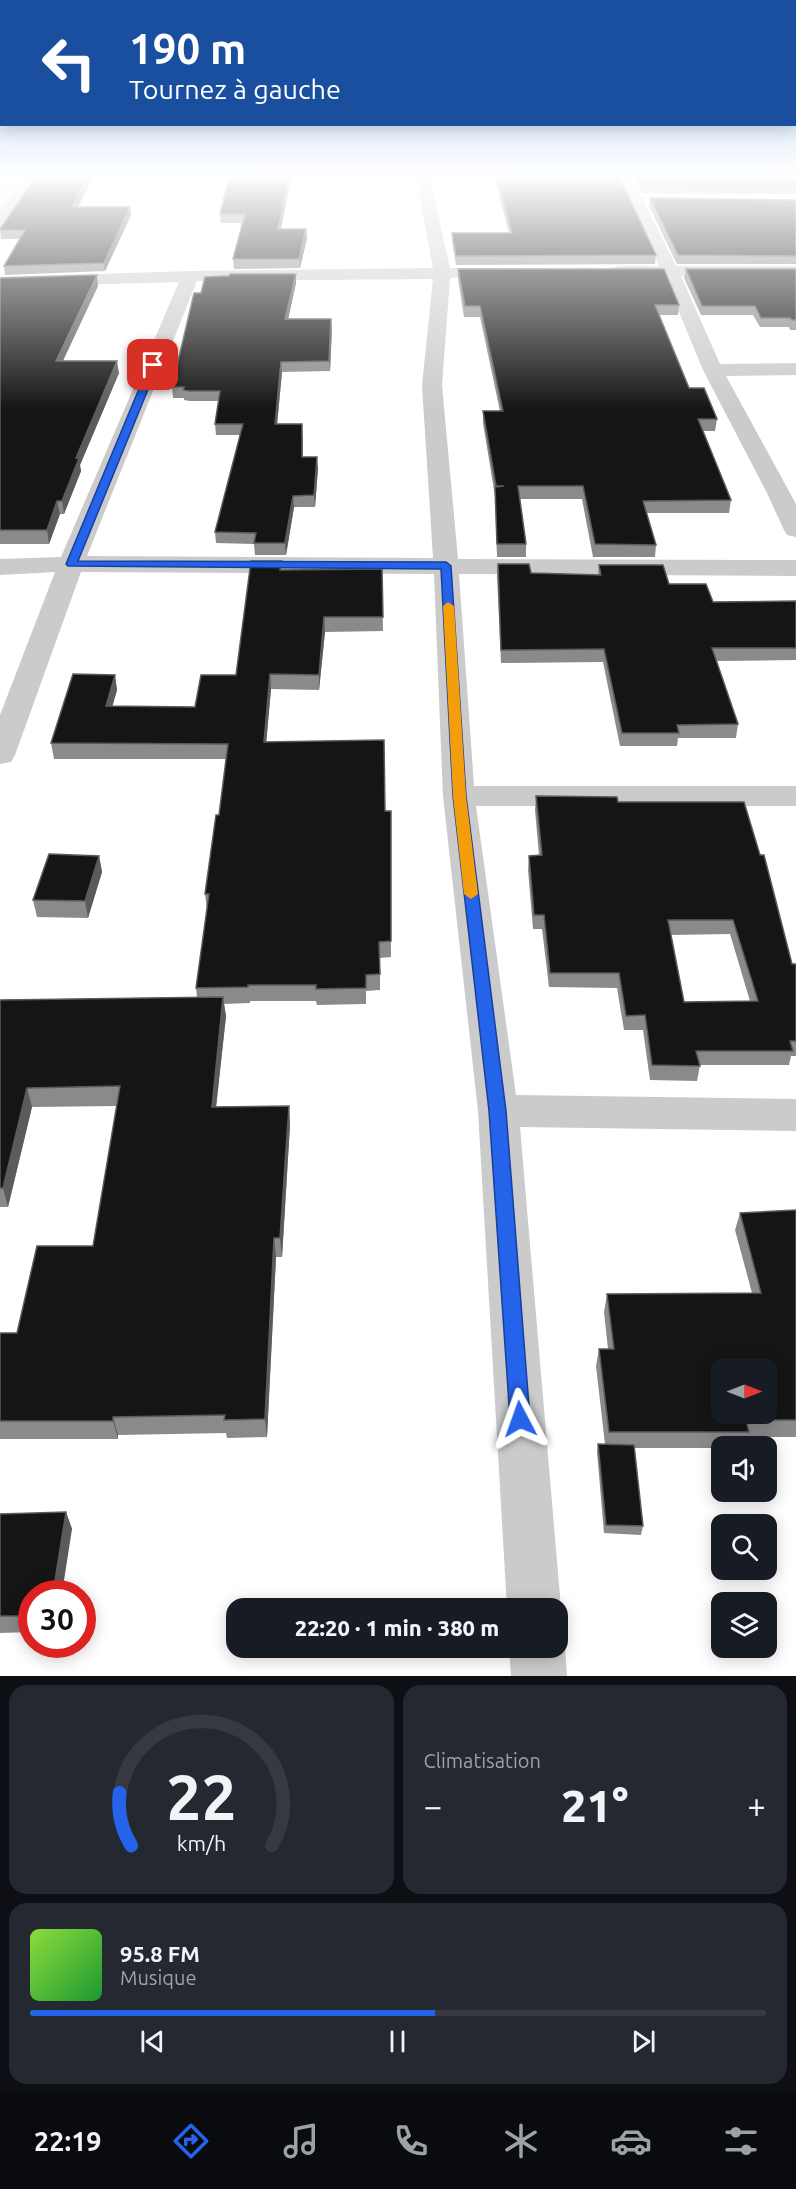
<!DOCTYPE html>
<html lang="fr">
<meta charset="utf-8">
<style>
:root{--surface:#171b24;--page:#242831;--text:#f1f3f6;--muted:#9ea1a6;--line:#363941;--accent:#2563eb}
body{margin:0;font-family:Ubuntu,sans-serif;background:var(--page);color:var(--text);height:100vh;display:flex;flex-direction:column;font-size:22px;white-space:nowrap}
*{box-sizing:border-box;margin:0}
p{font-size:20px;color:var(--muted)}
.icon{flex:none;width:33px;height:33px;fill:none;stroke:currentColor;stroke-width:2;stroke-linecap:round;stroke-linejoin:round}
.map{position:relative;height:1676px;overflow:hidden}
.details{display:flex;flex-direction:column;gap:9px;padding:9px;background:#0d0f14;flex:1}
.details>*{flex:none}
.top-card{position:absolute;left:0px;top:0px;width:796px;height:126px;box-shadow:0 3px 15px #0003;background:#1a4fa0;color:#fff;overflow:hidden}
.needle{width:39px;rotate:90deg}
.controls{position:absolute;left:711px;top:1358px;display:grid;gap:12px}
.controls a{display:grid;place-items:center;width:66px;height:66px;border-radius:12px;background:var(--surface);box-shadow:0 3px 15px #0003;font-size:30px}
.speed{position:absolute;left:18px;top:1580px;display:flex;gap:12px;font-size:30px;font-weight:700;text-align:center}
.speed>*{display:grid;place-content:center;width:78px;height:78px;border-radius:50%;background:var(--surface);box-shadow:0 3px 15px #0003;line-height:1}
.speed .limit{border:9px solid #d22;background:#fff;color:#111}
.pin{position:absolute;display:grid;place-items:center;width:51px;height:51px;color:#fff;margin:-26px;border-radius:12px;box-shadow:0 3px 9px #0006}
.me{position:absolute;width:66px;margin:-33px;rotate:356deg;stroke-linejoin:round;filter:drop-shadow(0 0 4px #0008)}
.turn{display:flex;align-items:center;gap:21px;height:126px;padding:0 30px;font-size:27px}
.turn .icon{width:78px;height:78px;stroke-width:2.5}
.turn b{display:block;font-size:42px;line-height:51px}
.big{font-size:45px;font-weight:800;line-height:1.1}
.details .card{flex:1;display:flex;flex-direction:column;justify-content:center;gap:9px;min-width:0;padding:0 21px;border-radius:18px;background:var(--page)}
.details .dial{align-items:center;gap:0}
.dial svg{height:156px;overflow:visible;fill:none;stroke:var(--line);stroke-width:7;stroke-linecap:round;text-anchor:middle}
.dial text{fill:var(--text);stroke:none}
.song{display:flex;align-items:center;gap:18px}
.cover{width:72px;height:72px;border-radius:9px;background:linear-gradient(135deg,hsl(90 70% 55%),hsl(130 70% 35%))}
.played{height:6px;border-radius:3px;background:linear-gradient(90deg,var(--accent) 55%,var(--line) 55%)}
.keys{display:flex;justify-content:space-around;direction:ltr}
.heat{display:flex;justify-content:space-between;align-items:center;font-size:33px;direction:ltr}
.details .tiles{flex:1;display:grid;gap:9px;grid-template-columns:1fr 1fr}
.card:last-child{grid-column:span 2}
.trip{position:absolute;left:226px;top:1598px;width:342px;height:60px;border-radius:18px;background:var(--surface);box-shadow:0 3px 15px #0003;font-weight:800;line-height:60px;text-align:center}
.dock{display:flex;height:96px;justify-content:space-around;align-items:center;background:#090b0e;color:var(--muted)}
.dock .icon{width:42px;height:42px}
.dock .current{color:var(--accent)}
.dock b{font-size:27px;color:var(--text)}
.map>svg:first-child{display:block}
</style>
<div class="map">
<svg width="796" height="1676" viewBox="0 0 796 1676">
<rect width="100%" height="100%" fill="#fff"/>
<polygon fill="#e4ecdc" points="0,174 31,174 0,217"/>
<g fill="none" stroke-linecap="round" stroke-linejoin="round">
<g fill="#cbcbcb" fill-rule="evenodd">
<polygon points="29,174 44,174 6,226 0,228 0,212"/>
<path d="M415 174H429L450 268H470L473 272 470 276 450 278 442 385 458 559 796 560V576L459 574 474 786H796V806H476L516 1095 796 1099V1131L520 1127 561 1608 558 1616V1608H507L478 1111 443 796 434 574 81 572 15 755 11 762 0 764V715L55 572 0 575V559L61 557 179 282 0 287V277L190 271 433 268ZM433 279 422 385 433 558 87 556 197 281Z"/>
<polygon points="616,174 630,174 676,266 796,266 796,276 681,276 720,364 796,363 796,375 726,376 796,504 796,537 787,535 784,530 766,491 703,370 664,276 621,276 615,275 612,271 615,267 621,266 659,266"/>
<polygon points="787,174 796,174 796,181 791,180"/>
<polygon points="558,1630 565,1647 567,1676 511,1676 509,1647 558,1647"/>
</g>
</g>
<g fill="#8a8a8a" fill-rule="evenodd">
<polygon points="38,174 95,174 78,207 130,207 131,215 105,271 5,275 4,266 20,239 1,239 0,229"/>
<polygon points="230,174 281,229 306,229 307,238 300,268 234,269 233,259 242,223 221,223 220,214"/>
<polygon points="491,174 618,174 656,255 655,264 456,265 452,241 452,233 509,233 493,174"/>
<polygon points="633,174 793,174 796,175 796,194 641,193"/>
<polygon points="650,198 796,200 796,264 677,264 649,206"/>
<polygon points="458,269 679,305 678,315 659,315 689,388 717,419 715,431 702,431 731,500 729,513 646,513 656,545 655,557 593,557 582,499 520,499 526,544 526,557 497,557 495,496 483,423 483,411 500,411 480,317 464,317 458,279"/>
<polygon points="686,269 796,269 796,330 790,330 789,327 760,327 753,315 701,315 684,278"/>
<polygon points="296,274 296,283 288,319 332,328 330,371 282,372 277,424 303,435 303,457 318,468 315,507 294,507 286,555 255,555 254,544 216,543 215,532 240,435 216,435 215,424 219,401 190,401 184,400 184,398 173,398 172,387 201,293 229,276"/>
<polygon points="0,278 98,286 63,361 119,373 80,465 81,471 64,514 60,514 49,544 0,544"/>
<polygon points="498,564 531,573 598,575 599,565 669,584 713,602 796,601 796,660 716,661 738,724 736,738 678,738 677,746 620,746 603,662 501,663 497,576"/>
<polygon points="382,569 383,631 325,632 319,690 271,689 266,742 385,811 391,811 391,957 380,958 380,990 366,991 366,1004 317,1005 316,1001 250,1001 250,1003 224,1004 226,1016 216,1107 289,1106 290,1125 282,1257 276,1257 267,1437 227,1438 226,1433 118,1435 118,1439 0,1439 0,1333 17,1333 93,1246 117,1106 32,1107 8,1207 0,1207 0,1000 197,997 196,988 207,910 205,894 219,815 226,759 54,759 51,743 115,675 117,690 112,706 195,707 236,675 282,570"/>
<path d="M536 796 618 802 792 964H796V1056H791L789 1065H700L697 1081 650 1080 643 1030H624L617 988 549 987 542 929H533L528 870 529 856 539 855 535 810ZM730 934 750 1001 684 1002 671 935Z"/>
<polygon points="99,856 102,872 88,918 37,917 33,900"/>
<polygon points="796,1210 796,1437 747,1437 744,1446 722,1446 722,1448 634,1448 643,1526 641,1535 604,1533 597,1452 598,1444 605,1444 596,1366 599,1349 608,1349 604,1312 607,1294 752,1293 735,1230 740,1213"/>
<polygon points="66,1512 72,1529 32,1593 32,1632 0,1633 0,1514"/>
</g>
<g fill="#5b5b5b">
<polygon points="90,174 95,174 73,215 72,207"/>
<polygon points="290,174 292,174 279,238 278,229"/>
<polygon points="130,207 131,215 105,271 104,263"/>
<polygon points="306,229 307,238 300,268 299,259"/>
<polygon points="296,274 296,283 286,329 285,319"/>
<polygon points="97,275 98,286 57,373 56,361"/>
<polygon points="331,319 332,328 330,371 329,361"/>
<polygon points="117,361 119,373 80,465 81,471 64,514 62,501 76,458"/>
<polygon points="281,362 282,372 276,435 275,424"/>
<polygon points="317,457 318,468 315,507 314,495"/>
<polygon points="293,496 294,507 286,555 285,543"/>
<polygon points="57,501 60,514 49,544 47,530"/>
<polygon points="324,617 325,632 319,690 319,675"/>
<polygon points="270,674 271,689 265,757 264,742"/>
<polygon points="115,675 117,690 108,722 106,706"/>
<polygon points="99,856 102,872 88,918 85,901"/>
<polygon points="223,997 226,1016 214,1126 212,1107"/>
<polygon points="27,1088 32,1107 8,1207 3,1188"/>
<polygon points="289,1106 290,1125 282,1257 280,1238"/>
<polygon points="274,1238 276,1257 267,1437 265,1419"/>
<polygon points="113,1417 118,1435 118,1439 113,1421"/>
<polygon points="66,1512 72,1529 62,1593 53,1593"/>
</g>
<g fill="#151515" stroke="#5b5b5b" stroke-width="1.5" fill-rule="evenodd">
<polygon points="38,174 90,174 72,207 130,207 104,263 4,266 25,230 0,230 0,229"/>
<polygon points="230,174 290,174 278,229 306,229 299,259 233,259 245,214 220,214"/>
<polygon points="496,174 618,174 656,255 456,256 452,233 512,233"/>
<polygon points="637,174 793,174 796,175 796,186 642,185"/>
<polygon points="650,198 796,200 796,256 678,255"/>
<polygon points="458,269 664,269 679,305 655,305 689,388 704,388 717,419 698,419 731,500 643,501 656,545 595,544 583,486 518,486 526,544 497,544 495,487 504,486 496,486 483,411 503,411 480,306 465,306"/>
<polygon points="686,269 796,269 796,320 792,320 790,318 761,318 755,306 702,306"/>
<polygon points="230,274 296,274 285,319 331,319 329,361 281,362 275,424 302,424 302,457 317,457 314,495 293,496 285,543 254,543 256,533 215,532 243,424 215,424 220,391 189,391 183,390 184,387 172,387 194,293 201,293 205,277 229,276"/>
<polygon points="97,275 56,361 117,361 76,458 79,458 62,501 57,501 47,530 0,530 0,278"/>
<polygon points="251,561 282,561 280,570 382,569 383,617 324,617 319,675 270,674 264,742 384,740 385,811 391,811 391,941 379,942 380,974 366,975 366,988 316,989 316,985 248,985 248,987 196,988 209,894 205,894 216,815 219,815 228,744 51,743 73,674 115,675 106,706 195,707 201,675 236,675"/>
<polygon points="498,564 529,564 531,573 601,575 599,565 663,565 669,584 706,584 713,602 796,601 796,648 712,648 738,724 677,725 679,733 622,733 604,649 501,650"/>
<path d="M536 796 617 797 618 802H744L760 855H764L792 964H796V1041H790L793 1051H696L700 1066 652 1065 645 1015 626 1016 619 973H550L544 915H534L529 856 542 855ZM668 920H733L758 1001 684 1002Z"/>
<polygon points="49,854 99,856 85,901 33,900"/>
<polygon points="223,997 212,1107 289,1106 280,1238 274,1238 265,1419 224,1420 225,1415 113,1417 113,1421 0,1421 0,1333 17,1333 37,1246 93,1246 120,1086 27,1088 3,1188 0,1188 0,1000"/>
<path d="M796 1210V1420H746L749 1432H609L599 1349H614L607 1294 761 1293 740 1213ZM722 1368H766V1413H722Z"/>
<polygon points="598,1444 634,1445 643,1526 606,1525"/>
<polygon points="66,1512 53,1593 32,1593 32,1616 0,1616 0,1514"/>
</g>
<linearGradient id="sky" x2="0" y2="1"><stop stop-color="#9bc4ea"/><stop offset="0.43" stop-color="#fff"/><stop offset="1" stop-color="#fff" stop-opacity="0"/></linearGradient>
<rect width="796" height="409" fill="url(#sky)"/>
<polygon fill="#2563eb" stroke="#184099" stroke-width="1.5" points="153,362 158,365 78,561 446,562 451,566 466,796 506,1111 530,1419 527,1425 520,1428 513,1425 510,1419 489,1111 453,796 441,569 68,566 66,564 149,365"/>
<polygon fill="#f59e0b" points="448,602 454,606 466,796 478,894 471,899 464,894 453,796 443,606"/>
</svg>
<div class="controls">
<a><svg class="needle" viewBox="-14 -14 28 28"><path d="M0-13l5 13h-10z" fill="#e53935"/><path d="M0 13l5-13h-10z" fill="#9ea1a6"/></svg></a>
<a><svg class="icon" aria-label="sound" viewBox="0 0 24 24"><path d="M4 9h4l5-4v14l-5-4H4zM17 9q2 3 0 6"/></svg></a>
<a><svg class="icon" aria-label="search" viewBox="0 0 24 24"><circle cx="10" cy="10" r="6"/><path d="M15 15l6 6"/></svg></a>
<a><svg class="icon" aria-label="layers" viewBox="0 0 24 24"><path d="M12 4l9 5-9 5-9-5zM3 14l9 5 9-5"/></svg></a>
</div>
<div class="speed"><div class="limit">30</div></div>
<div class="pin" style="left:153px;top:365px;background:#d93025"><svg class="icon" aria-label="arrive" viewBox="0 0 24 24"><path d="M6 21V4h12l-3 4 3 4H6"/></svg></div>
<svg class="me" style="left:520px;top:1419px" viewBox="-20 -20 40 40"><path d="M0-17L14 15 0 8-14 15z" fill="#2563eb" stroke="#fff" stroke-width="4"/></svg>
<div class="trip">22:20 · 1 min · 380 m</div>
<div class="top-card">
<div class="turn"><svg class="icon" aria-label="left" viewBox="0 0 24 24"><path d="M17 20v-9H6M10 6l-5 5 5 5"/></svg><div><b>190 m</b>Tournez à gauche</div></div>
</div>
</div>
<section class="details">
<div class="tiles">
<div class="card dial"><svg viewBox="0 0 100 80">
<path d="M14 69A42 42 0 1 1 86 69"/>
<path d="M14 69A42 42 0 0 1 8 42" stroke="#2563eb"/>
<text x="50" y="56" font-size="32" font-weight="700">22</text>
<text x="50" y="72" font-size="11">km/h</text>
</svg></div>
<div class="card"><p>Climatisation</p>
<div class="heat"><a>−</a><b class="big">21°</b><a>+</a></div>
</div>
<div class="card">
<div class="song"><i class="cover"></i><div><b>95.8 FM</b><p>Musique</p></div></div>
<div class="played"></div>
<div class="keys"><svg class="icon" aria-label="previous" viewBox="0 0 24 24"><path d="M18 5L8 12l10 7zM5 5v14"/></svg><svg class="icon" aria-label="pause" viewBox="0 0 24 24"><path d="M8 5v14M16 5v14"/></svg><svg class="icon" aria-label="next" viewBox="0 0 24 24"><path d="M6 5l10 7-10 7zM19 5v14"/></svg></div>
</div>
</div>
</section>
<nav class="dock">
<b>22:19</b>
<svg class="icon current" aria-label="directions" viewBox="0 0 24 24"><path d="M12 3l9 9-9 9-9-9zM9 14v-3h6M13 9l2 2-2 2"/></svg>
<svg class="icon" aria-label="music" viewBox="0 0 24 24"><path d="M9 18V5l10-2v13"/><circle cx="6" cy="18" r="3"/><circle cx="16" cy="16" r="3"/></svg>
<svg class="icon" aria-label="phone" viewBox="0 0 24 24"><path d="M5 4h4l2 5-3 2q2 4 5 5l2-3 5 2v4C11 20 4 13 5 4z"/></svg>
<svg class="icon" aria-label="climate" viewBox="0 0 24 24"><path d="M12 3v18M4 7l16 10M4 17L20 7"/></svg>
<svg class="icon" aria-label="car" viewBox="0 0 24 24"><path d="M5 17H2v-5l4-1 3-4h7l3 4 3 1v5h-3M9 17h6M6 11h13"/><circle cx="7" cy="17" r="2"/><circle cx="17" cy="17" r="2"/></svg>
<svg class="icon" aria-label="filters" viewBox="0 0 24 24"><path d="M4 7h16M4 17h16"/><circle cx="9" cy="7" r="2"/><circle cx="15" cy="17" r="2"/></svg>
</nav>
